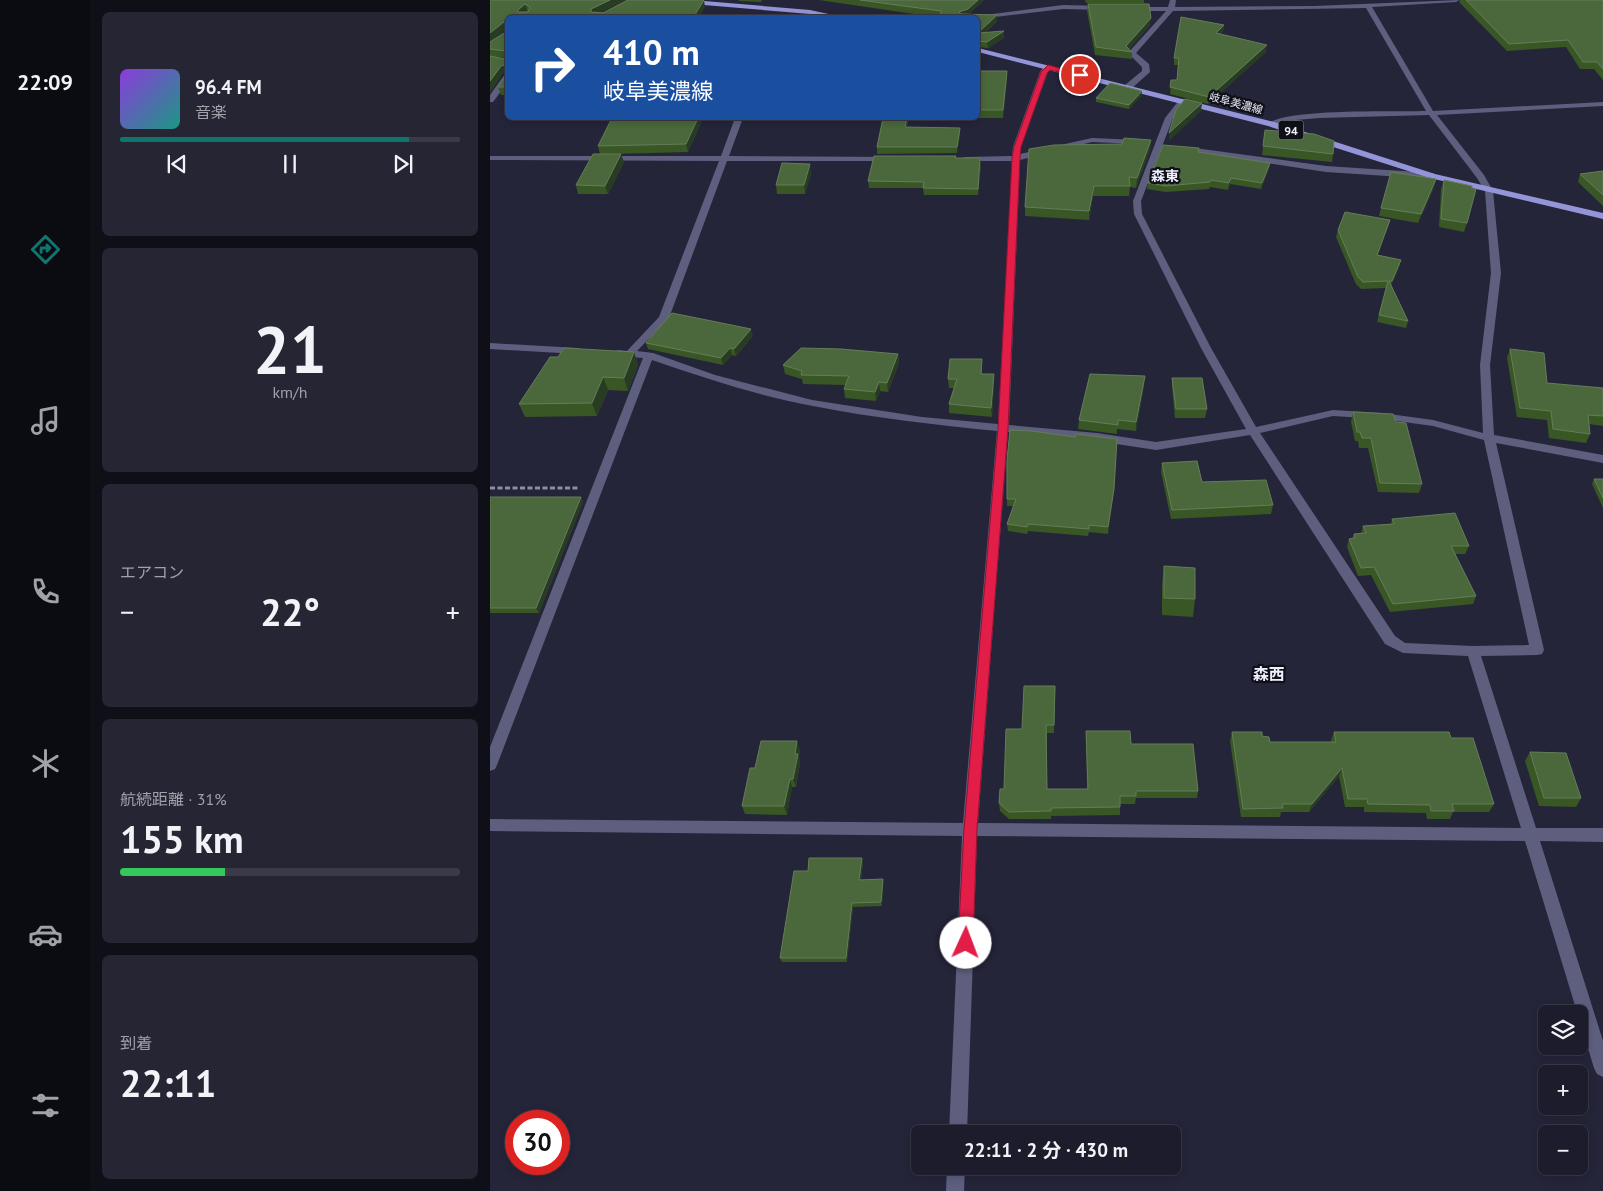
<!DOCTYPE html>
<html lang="ja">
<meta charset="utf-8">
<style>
:root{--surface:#1c1c2c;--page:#252534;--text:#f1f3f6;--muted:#a0a1a9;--line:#3a3a48;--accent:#0f766e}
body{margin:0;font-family:"PT Sans","Noto Sans JP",sans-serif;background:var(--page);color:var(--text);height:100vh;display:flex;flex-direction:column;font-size:19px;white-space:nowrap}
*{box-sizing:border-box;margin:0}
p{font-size:16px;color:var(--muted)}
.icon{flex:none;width:28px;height:28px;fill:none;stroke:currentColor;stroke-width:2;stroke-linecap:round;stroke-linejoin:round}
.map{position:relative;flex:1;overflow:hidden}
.side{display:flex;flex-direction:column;gap:12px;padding:12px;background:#0f0f18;width:400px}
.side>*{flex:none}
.top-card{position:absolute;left:15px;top:15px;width:475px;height:105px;border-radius:8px;box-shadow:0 2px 8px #0003,0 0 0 1px var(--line);background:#1a4fa0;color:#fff;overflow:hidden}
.controls{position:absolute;left:1048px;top:1005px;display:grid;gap:10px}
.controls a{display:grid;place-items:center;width:50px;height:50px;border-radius:8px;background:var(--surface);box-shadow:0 2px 8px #0003,0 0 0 1px var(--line);font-size:25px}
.speed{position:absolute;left:15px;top:1110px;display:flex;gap:10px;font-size:25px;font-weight:700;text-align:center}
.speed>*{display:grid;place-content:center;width:65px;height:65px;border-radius:50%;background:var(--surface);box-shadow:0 2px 8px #0003,0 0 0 1px var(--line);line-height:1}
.speed .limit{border:8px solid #d22;background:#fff;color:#111}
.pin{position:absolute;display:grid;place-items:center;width:42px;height:42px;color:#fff;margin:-21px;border:2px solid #fff;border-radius:50%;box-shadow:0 1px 5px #0007}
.me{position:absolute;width:55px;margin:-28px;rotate:2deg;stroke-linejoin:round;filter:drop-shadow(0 0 4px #0008)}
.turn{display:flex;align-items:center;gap:18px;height:105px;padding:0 15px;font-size:22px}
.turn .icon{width:65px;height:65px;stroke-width:2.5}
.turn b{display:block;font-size:35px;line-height:42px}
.big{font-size:38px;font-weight:700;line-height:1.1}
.side .card{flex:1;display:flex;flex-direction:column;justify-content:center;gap:8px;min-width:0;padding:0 18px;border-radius:8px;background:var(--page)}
.side .dial{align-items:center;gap:0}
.dial b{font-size:65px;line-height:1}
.song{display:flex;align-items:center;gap:15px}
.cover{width:60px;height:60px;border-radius:8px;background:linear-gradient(135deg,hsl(270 70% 55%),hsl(170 70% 35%))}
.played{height:5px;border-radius:2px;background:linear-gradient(90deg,var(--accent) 85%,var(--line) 85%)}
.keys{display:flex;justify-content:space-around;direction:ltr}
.heat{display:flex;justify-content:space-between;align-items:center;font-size:28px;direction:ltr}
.charge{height:8px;border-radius:4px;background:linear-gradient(90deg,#34c759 31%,var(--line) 0)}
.trip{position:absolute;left:421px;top:1125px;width:270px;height:50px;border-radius:8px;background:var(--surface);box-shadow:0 2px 8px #0003,0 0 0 1px var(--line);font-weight:700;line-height:50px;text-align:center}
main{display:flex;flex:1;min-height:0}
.menu{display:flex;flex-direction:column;width:90px;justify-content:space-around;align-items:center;background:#0b0b12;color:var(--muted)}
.menu .icon{width:35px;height:35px}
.menu .on{color:var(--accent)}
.menu b{font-size:22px;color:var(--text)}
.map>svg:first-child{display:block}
</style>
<main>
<nav class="menu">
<b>22:09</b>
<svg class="icon on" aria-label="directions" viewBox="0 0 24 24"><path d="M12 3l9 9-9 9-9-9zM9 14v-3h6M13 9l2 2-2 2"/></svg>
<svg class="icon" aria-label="music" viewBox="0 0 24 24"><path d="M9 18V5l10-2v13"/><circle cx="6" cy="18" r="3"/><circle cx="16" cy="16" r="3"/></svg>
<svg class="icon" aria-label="phone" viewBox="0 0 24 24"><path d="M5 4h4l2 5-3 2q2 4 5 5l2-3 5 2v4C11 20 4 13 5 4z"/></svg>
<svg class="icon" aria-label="climate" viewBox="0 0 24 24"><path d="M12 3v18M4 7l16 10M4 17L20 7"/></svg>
<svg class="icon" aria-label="car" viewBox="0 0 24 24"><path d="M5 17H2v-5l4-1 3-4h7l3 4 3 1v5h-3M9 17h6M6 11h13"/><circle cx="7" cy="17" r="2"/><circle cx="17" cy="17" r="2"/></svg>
<svg class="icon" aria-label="filters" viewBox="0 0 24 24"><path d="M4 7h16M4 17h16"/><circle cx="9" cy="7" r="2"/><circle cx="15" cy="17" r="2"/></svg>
</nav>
<section class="side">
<div class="card">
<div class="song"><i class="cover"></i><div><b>96.4 FM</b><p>音楽</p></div></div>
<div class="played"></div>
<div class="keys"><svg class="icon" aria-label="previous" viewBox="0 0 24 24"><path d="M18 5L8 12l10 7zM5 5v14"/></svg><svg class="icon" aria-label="pause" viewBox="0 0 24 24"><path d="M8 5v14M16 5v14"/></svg><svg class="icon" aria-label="next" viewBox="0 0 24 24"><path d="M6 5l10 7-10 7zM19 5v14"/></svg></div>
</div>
<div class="card dial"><b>21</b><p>km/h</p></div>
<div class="card"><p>エアコン</p>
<div class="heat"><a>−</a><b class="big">22°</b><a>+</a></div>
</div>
<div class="card"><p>航続距離 · 31%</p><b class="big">155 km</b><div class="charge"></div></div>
<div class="card"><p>到着</p><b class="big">22:11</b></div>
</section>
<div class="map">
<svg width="1113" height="1191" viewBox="0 0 1113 1191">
<rect width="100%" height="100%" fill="#25253a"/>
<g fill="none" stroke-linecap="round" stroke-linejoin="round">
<polyline stroke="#8c8d9e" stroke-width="3" stroke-dasharray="5 2.5" stroke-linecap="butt" points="0,488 89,488"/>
<g fill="#5e5f7f" fill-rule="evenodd">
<path d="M680 0H686L685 7 824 6 969 0 966 2 882 7 943 111 1113 102V106L947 115 994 175 1003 191 1011 273 1000 365 1004 435 1113 455V463L1006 443 1054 650 1052 654 1047 655 991 656 1046 828H1113V842L1050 841 1113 1041V1077L1107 1074 1104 1068 1035 841 487 836 477 1134H459L472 836 0 831V819L473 823 507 431C446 425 384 418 323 406 268 396 215 378 162 360L7 765 5 769 0 771V747L153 358 128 356 123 353 128 350 137 351 169 317 229 161 0 160V156H231L245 118H253L239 156 403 157V161H237L179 318 147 351 163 353 225 375 322 400 432 417 508 424 522 161H475L471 159 475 157 522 156 523 147 550 72 555 65H561L562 67 558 72 531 147 530 154 602 138 648 140 652 142 648 144 602 142 530 160 519 425 607 433 666 442 756 429 711 348 644 214 643 201 675 118 690 99H696L697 101 683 118 651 201 652 214 721 348 766 427 843 410 892 413 943 420 993 433 990 365 1001 273 995 191 987 178 939 115 829 118 794 121 781 126 777 124C797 108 905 112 936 111L876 8 683 11 646 53 659 64 660 72 641 89H635V85L652 71V67L638 53 676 11H644L641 9 644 7H678ZM843 416 892 419 943 426 994 440 1039 645 983 646 915 643 905 636 770 433ZM518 432 607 441 666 450 760 435 895 644 913 653 978 656 1031 828 488 823Z"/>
<polygon points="573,5 614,6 617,8 614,10 573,9 488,19 471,18"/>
<polygon points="15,74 18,74 18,82 3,102 0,102 0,95"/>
<polygon points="690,146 836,166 943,173 947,176 943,179 836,172 693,150 689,148"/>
<polygon points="0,343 88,348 93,351 88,354 0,349"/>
<polygon points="457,1166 475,1166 474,1191 456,1191"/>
</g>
<g fill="#9495d8" fill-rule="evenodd">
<polygon points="175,0 202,0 320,10 357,18 340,18 320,14 178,2"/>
<polygon points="488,48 784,122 945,174 1113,213 1113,219 940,178 778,126 488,52"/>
</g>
</g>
<g fill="#385724">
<polygon points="0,0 137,0 111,12 215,7 18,18 18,95 11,95 8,87 17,75 17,72 13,73 0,92 0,56 15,59 16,58 0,56 0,49 17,31 17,30"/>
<polygon points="249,0 272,0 271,2 249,1"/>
<polygon points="329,0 494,0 479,14 507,21 495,33 514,31 514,38 498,48 488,47 488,18 451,18"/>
<polygon points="595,0 654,0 654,3 596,3"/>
<polygon points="970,0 1113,0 1113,80 1104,69 1090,69 1076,47 1017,51 969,2"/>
<polygon points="598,4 660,25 639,49 642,52 642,59 605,55 597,11"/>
<polygon points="734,25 733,31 730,34 776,52 718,104 680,94 681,80 687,80 688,65 684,65 684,58"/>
<polygon points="488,71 517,71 517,79 513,118 458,118 488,118"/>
<polygon points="652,91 651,96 639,109 606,102 606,98"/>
<polygon points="122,118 213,118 198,152 121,154 134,162 118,194 88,194 86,185 110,154 108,146"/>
<polygon points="393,118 419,118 417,127 470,128 470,134 467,153 387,154 387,147"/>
<polygon points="775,130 843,154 842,162 772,155"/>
<polygon points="661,140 660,150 646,188 640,187 639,196 603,196 599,220 535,216 535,207 632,144"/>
<polygon points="709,152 780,163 779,169 771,189 740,184 738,190 720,187 719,189 676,192 657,189 658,183"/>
<polygon points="466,158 491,165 488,195 434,195 433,188 379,188 378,181"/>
<polygon points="1113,171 1113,206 1088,182 1090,174"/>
<polygon points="321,173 315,194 287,194 286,185"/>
<polygon points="954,180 977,223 974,232 949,227 951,189"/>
<polygon points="944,188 928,223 889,216 891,208"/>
<polygon points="900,220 888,255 911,260 909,267 901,286 918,321 916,328 887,322 896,288 871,289 866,284 862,275 846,237 848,230"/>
<polygon points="263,336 246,356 242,355 233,365 158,349 156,343"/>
<polygon points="1020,349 1057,383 1113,388 1113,426 1099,424 1100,434 1096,443 1059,438 1057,420 1027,417 1017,358"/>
<polygon points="144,352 148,365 138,391 118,390 107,416 35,417 29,404 68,357"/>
<polygon points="408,354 409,363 398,392 390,391 386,401 355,398 354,389 356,385 313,384 312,379 295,374 293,365"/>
<polygon points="492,368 492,374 504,383 502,417 459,413 459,404 464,388 459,388 458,379"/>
<polygon points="682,378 717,409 715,418 685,418 682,387"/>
<polygon points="654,385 646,431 627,429 627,434 588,429 589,420"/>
<polygon points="863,412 906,422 932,484 929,493 888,492 878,448 869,448 868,441 865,441 861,422"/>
<polygon points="672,463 712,482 783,505 781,514 681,519 671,472"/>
<polygon points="1104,479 1113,479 1113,508 1102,484"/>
<polygon points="0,497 91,497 93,502 49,613 0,613"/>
<polygon points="623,497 618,534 599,532 598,536 538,531 537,534 518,531 517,524 524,506 517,506 517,499"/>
<polygon points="902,519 979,546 975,554 965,554 986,596 983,604 900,612 881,575 868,576 857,547 859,539 862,538 864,534 871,533 873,526 901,524"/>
<polygon points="674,566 705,599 703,617 672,615 672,584"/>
<polygon points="565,686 564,733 557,733 557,789 597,789 596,731 641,744 708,791 707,798 646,798 645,804 630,804 630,815 561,816 561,819 519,819 510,811 509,803 532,729"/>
<polygon points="742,732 772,736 780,742 842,742 841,740 844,732 961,738 1004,804 999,812 963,812 960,819 937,819 936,813 874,812 874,807 855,807 849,776 819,812 791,812 790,817 751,817 740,741"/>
<polygon points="310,750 309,756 310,763 306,787 302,787 297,815 255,814 252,806 265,768"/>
<polygon points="1040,752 1091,798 1086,807 1049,806 1035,761"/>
<polygon points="373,862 371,880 393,879 393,883 392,906 363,907 357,962 292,962 290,958 318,871"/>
</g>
<g fill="#283c23">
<polygon points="120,0 137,0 103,16 101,12 101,9"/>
<polygon points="214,0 215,7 209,18 203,18"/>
<polygon points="488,0 494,0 478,15 471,18 469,12"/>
<polygon points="35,4 37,11 31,17 28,12 28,10"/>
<polygon points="507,15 507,21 488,39 488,33"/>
<polygon points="661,18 660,25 637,52 636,46"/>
<polygon points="14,22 17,29 0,42 0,33"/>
<polygon points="734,25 733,31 726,40 726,33"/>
<polygon points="514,31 514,38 498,48 497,42"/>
<polygon points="777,45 776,52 718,104 719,97"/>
<polygon points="15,65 18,72 13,73 0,92 0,81 11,66"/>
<polygon points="517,71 517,79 513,118 513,110"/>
<polygon points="652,91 651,96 639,109 639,105"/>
<polygon points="712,103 711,111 679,141 679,133"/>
<polygon points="208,118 213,118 198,152 196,144"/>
<polygon points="417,118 419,118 415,134 415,127"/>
<polygon points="470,128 470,134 467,153 467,147"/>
<polygon points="661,140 660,150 646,188 647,178"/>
<polygon points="131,154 134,162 118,194 115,186"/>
<polygon points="490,158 491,165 488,195 488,189"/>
<polygon points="780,163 779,169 771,189 772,183"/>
<polygon points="320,164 321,173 315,194 314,185"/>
<polygon points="741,178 740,184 738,190 739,183"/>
<polygon points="946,179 944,188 928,223 931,214"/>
<polygon points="604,186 603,196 599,220 599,211"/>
<polygon points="900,220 898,227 886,262 887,255"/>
<polygon points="911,260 909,267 900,288 902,281"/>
<polygon points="261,329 263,336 246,356 244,349"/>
<polygon points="240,348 242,355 233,365 231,358"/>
<polygon points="144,352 148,365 138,391 134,378"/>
<polygon points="408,354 409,363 398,392 397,383"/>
<polygon points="504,374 504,383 502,417 501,408"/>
<polygon points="655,376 654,385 646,431 646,422"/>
<polygon points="113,377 118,390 107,416 102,403"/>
<polygon points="389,382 390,391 386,401 385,392"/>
<polygon points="624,489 623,497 618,534 618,527"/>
<polygon points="91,497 93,502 49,613 46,608"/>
<polygon points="307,741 310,750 309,756 310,763 306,787 303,779 305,754"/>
<polygon points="852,768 849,776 819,812 822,804"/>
<polygon points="300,779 302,787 297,815 294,806"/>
<polygon points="372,858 373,862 370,884 369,880"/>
<polygon points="393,879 393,883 392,906 391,902"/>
<polygon points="362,903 363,907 357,962 356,958"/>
</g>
<g fill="#4b683c" stroke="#657d5a" fill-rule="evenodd">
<path d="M0 0H120L101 9V12L113 13 138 0H214L203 18H18V87H8L17 75 15 65 11 66 0 81V56L15 59 17 53 16 51 0 49V42L17 31V23L14 22 0 33ZM35 4 40 7 38 12H28V10Z"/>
<polygon points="370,0 488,0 478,9 469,12 471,14 507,15 488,33 514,31 497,42 488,41 488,18 451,18 451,11"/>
<polygon points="976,0 1113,0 1113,69 1107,62 1093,62 1078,40 1019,44"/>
<polygon points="598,4 659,4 661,18 636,46 642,52 606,47"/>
<polygon points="691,17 734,25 726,33 777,45 719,97 680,87 681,80 687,80 689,58 684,58"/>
<polygon points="488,71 517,71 513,110 488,110"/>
<polygon points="620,83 652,91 639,105 606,98"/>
<polygon points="695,99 712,103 679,133 686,110"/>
<polygon points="122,118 208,118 196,144 108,146"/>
<polygon points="393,118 417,118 415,127 470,128 467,147 387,147"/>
<polygon points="775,130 824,134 844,141 843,154 773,146"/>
<polygon points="634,138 661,140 647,178 639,177 640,186 604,186 599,211 535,207 539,149 564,145 632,144"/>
<polygon points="673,145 709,148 708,152 780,163 772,183 741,178 739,183 721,180 720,182 676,186 658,183"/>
<polygon points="103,154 131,154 115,186 86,185"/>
<polygon points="384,156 466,156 465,158 490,158 488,189 433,188 434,182 378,181"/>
<polygon points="292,163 320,164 314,185 286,185"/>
<polygon points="1113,171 1113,195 1090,174"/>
<polygon points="901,172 946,179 931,214 891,208"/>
<polygon points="954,180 982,186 982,189 986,189 977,223 951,219"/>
<polygon points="855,212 900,220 887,255 911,260 902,281 899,281 918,321 889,315 898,281 873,282 868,277 848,230"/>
<polygon points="182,313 261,329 244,349 240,348 231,358 156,343"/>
<polygon points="74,348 144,352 134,378 113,377 102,403 29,404 60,357 68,357"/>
<polygon points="311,348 351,349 408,354 397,383 389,382 385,392 354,389 359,376 311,375 312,371 293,365"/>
<polygon points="1020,349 1054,353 1057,383 1113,388 1113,416 1098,415 1100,434 1063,429 1061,411 1030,408"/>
<polygon points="460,359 492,359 491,374 504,374 501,408 459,404 467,379 458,379"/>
<polygon points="600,374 655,376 646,422 628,420 628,425 589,420"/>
<polygon points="682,378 712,378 717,409 686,409"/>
<polygon points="863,412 903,414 906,422 916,423 932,484 890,483 881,438 872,438 870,432 867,432"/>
<polygon points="520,430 542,431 585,437 586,434 627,439 624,489 618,527 599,525 599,529 538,524 537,527 517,524 526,499 517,499 517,460"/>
<polygon points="707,461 712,482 776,480 783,505 682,510 672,463"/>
<polygon points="1104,479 1113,479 1113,498"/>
<polygon points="0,497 91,497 46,608 0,608"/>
<polygon points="965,513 979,546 961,546 986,596 903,604 884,567 871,568 859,539 865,538 864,534 876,533 873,526 904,524 902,519"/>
<polygon points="674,566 705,568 705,599 674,598"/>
<polygon points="534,686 565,686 564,725 556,725 557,789 598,789 596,731 640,731 641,744 703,744 708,791 646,791 646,796 630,796 630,807 561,808 561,811 519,812 509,803 510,789 514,789 516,729 532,729"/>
<polygon points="742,732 772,732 772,736 779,737 780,742 846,742 844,732 959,732 961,738 983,738 1004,804 962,804 964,811 941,811 940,805 878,804 877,799 858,799 852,768 822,804 792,804 793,808 753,809"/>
<polygon points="271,741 307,741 305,754 308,754 303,779 300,779 294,806 252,806 260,768 265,768"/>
<polygon points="1040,752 1076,753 1091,798 1054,798"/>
<polygon points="319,858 372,858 369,880 393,879 391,902 362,903 356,958 290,958 304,871 318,871"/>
</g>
<polygon fill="#e11d48" stroke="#92132f" points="558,65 594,75 590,77 560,70 557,73 531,147 530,158 518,429 487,829 483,943 481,948 476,950 471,948 468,943 474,829 508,429 522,158 524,147 551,72"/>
<g text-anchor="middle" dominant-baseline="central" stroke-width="4.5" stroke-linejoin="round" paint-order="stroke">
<g font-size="11" fill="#eeeffd" stroke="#0f0f18">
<text transform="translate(746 103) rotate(15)">岐阜美濃線</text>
</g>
<rect fill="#0f0f18" stroke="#abacb8" stroke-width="1" x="788.5" y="120.5" width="25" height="19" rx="4"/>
<g font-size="12" font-weight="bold" fill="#eeeffd">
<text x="801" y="130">94</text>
</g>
<g font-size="14" font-weight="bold" fill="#eeeffd" stroke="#0f0f18">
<text x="675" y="176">森東</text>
</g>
<g font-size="16" font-weight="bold" fill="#eeeffd" stroke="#0f0f18">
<text x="779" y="674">森西</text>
</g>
</g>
</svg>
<div class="controls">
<a><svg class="icon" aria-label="layers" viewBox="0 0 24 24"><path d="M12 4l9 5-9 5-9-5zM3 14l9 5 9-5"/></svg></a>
<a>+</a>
<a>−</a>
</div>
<div class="speed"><div class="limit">30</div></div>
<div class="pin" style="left:590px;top:75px;background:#d93025"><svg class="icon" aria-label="arrive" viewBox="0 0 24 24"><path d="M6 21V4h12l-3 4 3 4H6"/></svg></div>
<svg class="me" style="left:476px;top:943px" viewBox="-20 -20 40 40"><circle r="19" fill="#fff"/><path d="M0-13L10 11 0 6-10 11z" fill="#e11d48"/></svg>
<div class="trip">22:11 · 2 分 · 430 m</div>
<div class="top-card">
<div class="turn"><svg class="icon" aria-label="right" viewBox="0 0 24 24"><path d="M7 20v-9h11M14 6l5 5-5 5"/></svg><div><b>410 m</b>岐阜美濃線</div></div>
</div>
</div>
</main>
